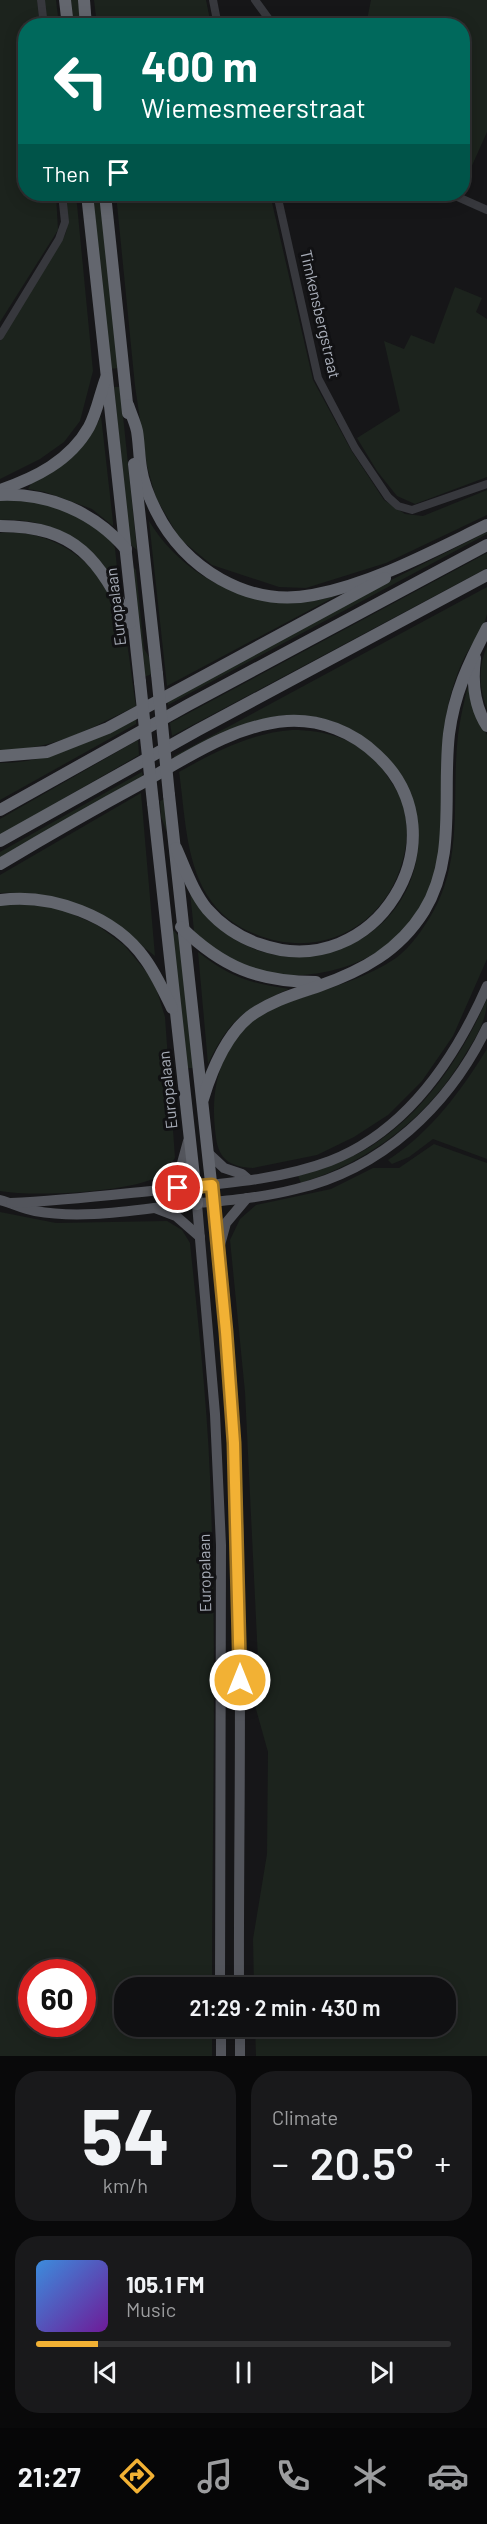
<!DOCTYPE html>
<meta charset="utf-8">
<style>
:root{--surface:#101012;--page:#19191b;--text:#f1f3f6;--muted:#9c9d9f;--line:#303032;--accent:#f2b134}
body{margin:0;font-family:Barlow,sans-serif;background:var(--page);color:var(--text);height:100vh;display:flex;flex-direction:column;font-size:22px;white-space:nowrap}
*{box-sizing:border-box;margin:0}
p{font-size:20px;color:var(--muted)}
.icon{flex:none;width:33px;height:33px;fill:none;stroke:currentColor;stroke-width:2;stroke-linecap:round;stroke-linejoin:round}
.map{position:relative;height:2056px;overflow:hidden}
.panel{display:flex;flex-direction:column;gap:15px;padding:15px;background:#09090a;flex:1}
.panel>*{flex:none}
.hud{position:absolute;left:18px;top:18px;width:452px;height:183px;border-radius:24px;box-shadow:0 3px 15px #0003,0 0 0 2px var(--line);background:#00695c;color:#fff;overflow:hidden}
.speed{position:absolute;left:18px;top:1959px;display:flex;gap:12px;font-size:30px;font-weight:700;text-align:center}
.speed>*{display:grid;place-content:center;width:78px;height:78px;border-radius:50%;background:var(--surface);box-shadow:0 3px 15px #0003,0 0 0 2px var(--line);line-height:1}
.speed .limit{border:9px solid #d22;background:#fff;color:#111}
.pin{position:absolute;display:grid;place-items:center;width:51px;height:51px;color:#fff;margin:-26px;border:3px solid #fff;border-radius:50%;box-shadow:0 2px 6px #0007}
.me{position:absolute;width:66px;margin:-33px;rotate:0deg;stroke-linejoin:round;filter:drop-shadow(0 0 4px #0008)}
.turn{display:flex;align-items:center;gap:21px;height:126px;padding:0 24px;font-size:27px}
.turn .icon{width:78px;height:78px;stroke-width:2.5}
.turn b{display:block;font-size:42px;line-height:51px}
.then{display:flex;align-items:center;height:57px;padding:0 24px;background:#0003;gap:12px;font-size:22px}
.big{font-size:45px;font-weight:600;line-height:1.1}
.panel .tile{flex:1;display:flex;flex-direction:column;justify-content:center;gap:9px;min-width:0;padding:0 21px;border-radius:24px;background:var(--page)}
.panel .dial{align-items:center;gap:0}
.dial b{font-size:78px;line-height:1}
.song{display:flex;align-items:center;gap:18px}
.cover{width:72px;height:72px;border-radius:9px;background:linear-gradient(135deg,hsl(210 70% 55%),hsl(280 70% 35%))}
.played{height:6px;border-radius:3px;background:linear-gradient(90deg,var(--accent) 15%,var(--line) 15%)}
.keys{display:flex;justify-content:space-around;direction:ltr}
.heat{display:flex;justify-content:space-between;align-items:center;font-size:33px;direction:ltr}
.panel .tiles{flex:1;display:grid;gap:15px;grid-template-columns:1fr 1fr}
.tile:last-child{grid-column:span 2}
.trip{position:absolute;left:114px;top:1977px;width:342px;height:60px;border-radius:24px;background:var(--surface);box-shadow:0 3px 15px #0003,0 0 0 2px var(--line);font-weight:600;line-height:60px;text-align:center}
.tab-bar{display:flex;height:96px;justify-content:space-around;align-items:center;background:#060607;color:var(--muted)}
.tab-bar .icon{width:42px;height:42px}
.tab-bar .active{color:var(--accent)}
.tab-bar b{font-size:27px;color:var(--text)}
.map>svg:first-child{display:block}
</style>
<div class="map">
<svg width="487" height="2056" viewBox="0 0 487 2056">
<rect width="100%" height="100%" fill="#161618"/>
<g fill="#1c231d" fill-rule="evenodd">
<polygon points="0,0 37,0 40,25 26,26 26,194 56,194 58,230 0,322"/>
<polygon points="44,0 56,0 59,25 47,25"/>
<polygon points="71,0 78,0 81,25 74,25"/>
<polygon points="94,0 206,0 211,25 97,25"/>
<polygon points="371,0 487,0 487,132 462,188 462,78 465,65 462,64 462,26 366,25"/>
<polygon points="64,194 76,194 93,371 80,421 64,442 40,459 0,479 0,341 65,235 67,229"/>
<polygon points="92,194 100,194 118,368 111,369"/>
<polygon points="116,194 270,194 313,380 351,450 384,500 405,514 423,516 487,490 487,515 386,563 306,588 279,587 212,565 180,539 156,498 147,466 135,386"/>
<polygon points="455,287 482,298 476,312 487,319 487,477 415,504 397,496 377,471 357,438 400,411 384,341 404,349 411,335 434,344"/>
<polygon points="114,387 120,387 137,550 130,544"/>
<path d="M101 416 113 522V526L92 509 45 492 28 489 31 484C62 463 86 451 101 416Z"/>
<path d="M0 500H39L88 521 110 539 115 548 119 588C111 577 104 564 94 554 69 529 34 518 0 520Z"/>
<path d="M149 521C188 585 264 615 336 596L167 686Z"/>
<polygon points="487,532 487,534 168,705 168,699 369,591"/>
<path d="M0 533C62 528 112 573 125 633 130 657 132 682 136 706 89 729 54 750 0 750Z"/>
<polygon points="487,553 487,568 172,736 170,723"/>
<polygon points="132,566 136,570 144,649 151,660 152,674 144,677"/>
<path d="M487 587C487 595 487 605 487 614 484 631 468 647 462 663 456 676 451 692 448 706 441 739 441 772 441 806 441 819 443 834 441 847 429 923 379 969 303 975 264 978 219 963 194 931L190 892C200 906 210 922 225 933 248 950 277 959 306 956 416 947 457 820 375 746 349 723 313 711 278 716 250 720 202 748 174 761V756Z"/>
<path d="M487 646V709C479 688 478 667 487 646Z"/>
<path d="M468 686 473 706 487 735V959L453 1036 422 1081 388 1115 354 1137 317 1155 253 1168C231 1167 219 1160 216 1138 212 1109 213 1080 227 1054 235 1039 245 1026 259 1016 272 1007 289 1002 304 997 336 986 368 977 396 958 411 947 423 929 433 912 464 857 451 795 458 735 460 718 464 702 468 686Z"/>
<path d="M136 718V724L0 800V763C51 763 92 740 136 718Z"/>
<path d="M292 730C331 730 366 742 388 777 393 785 399 793 402 801 409 818 408 841 403 859 386 926 321 961 255 934 236 927 218 913 207 895 185 859 185 812 179 772 214 752 251 733 292 730Z"/>
<polygon points="138,740 139,755 0,835 0,819"/>
<polygon points="142,772 143,778 0,858 0,852"/>
<path d="M141 793 155 956C102 914 71 890 0 893V875Z"/>
<polygon points="167,798 176,910 167,832 161,817 160,801"/>
<path d="M16 902 61 909 97 925 124 945 149 975 157 991 165 1017 175 1158C171 1162 168 1169 164 1173 139 1193 32 1197 0 1191V904Z"/>
<polygon points="171,928 180,937 194,1068 186,1068"/>
<path d="M198 952C230 977 249 983 289 989 244 1009 230 1018 208 1064Z"/>
<path d="M487 999C487 1019 477 1036 466 1053 429 1117 371 1161 301 1183L298 1176C320 1169 342 1162 363 1151 421 1118 461 1058 487 999Z"/>
<path d="M487 1049V1159L433 1139 409 1157 392 1164 388 1160C432 1131 460 1092 487 1049Z"/>
<polygon points="434,1144 487,1163 487,2056 256,2056 255,2027 446,2026 446,1988 254,1987 253,1939 267,1854 268,1752 254,1702 258,1660 245,1392 230,1240 240,1219 256,1205 331,1189 373,1168 399,1168"/>
<path d="M0 1212 56 1223 167 1221 182 1230 190 1243C199 1331 209 1418 211 1506 217 1666 212 1827 212 1987L124 1988V2026L212 2027V2056H0ZM32 1972H82V2024H32Z"/>
</g>
<g fill="none" stroke-linecap="round" stroke-linejoin="round">
<g stroke="#37383d" stroke-width="8">
<polyline points="41,0 44,26"/>
<polyline points="213,0 218,26"/>
<polyline points="255,0 274,26"/>
<polyline points="277,194 318,378 355,448 388,497 398,506 412,510 487,484"/>
<polyline points="451,194 487,210"/>
<polyline points="0,336 59,239 65,222 62,194"/>
</g>
<g stroke="#53555c" stroke-width="10">
<polyline points="208,1153 224,1168 242,1174 249,1180"/>
<polyline points="162,1188 179,1174 188,1141"/>
<path d="M0 1200C12 1203 23 1209 35 1211 85 1220 138 1209 188 1204 224 1201 261 1198 296 1189 382 1169 449 1106 487 1027"/>
<path d="M213 1201C250 1461 238 1726 239 1988"/>
<path d="M11 1203C61 1201 111 1195 160 1190 216 1184 277 1181 330 1161 407 1131 455 1059 487 986"/>
<polyline points="197,1204 215,1414 221,1545 220,1988"/>
<polyline points="155,1208 176,1216 200,1237"/>
<polyline points="220,1245 226,1223 247,1198"/>
<polyline points="221,2026 221,2056"/>
<polyline points="240,2026 240,2056"/>
</g>
<g stroke="#63666e" stroke-width="12">
<polyline points="65,0 68,26"/>
<polyline points="84,0 86,26"/>
<polyline points="87,194 140,682"/>
<polyline points="105,194 128,413"/>
<path d="M128 405C131 414 135 422 137 431 139 443 139 456 141 468 143 482 149 497 156 511 184 568 248 608 313 595 374 583 431 552 487 525"/>
<polyline points="134,464 157,674"/>
<path d="M0 490C35 478 70 461 89 427 97 412 100 394 106 378"/>
<path d="M0 495C49 493 94 512 126 549"/>
<path d="M0 526C77 526 99 560 130 623"/>
<path d="M475 658C472 682 474 706 487 726"/>
<polyline points="0,756 47,752 108,728 385,578"/>
<polyline points="169,795 213,1201"/>
<polyline points="153,803 197,1204"/>
<polyline points="0,810 188,705 487,545"/>
<polyline points="0,841 198,730 487,575"/>
<path d="M0 864C47 836 94 809 142 783 186 758 234 725 287 721 321 719 353 732 377 755 466 837 375 986 259 944 239 937 221 925 207 909 193 892 185 868 176 848"/>
<path d="M0 900C51 893 115 916 145 959 156 974 164 992 172 1008"/>
<path d="M181 927C222 967 258 982 316 982"/>
<path d="M203 1099C212 1069 225 1037 249 1017 270 1001 295 994 319 986 362 971 399 951 424 911 457 857 442 794 449 734 454 694 469 662 487 628"/>
</g>
<g stroke="#63666e" stroke-width="12">
<polyline points="157,674 169,795"/>
<polyline points="140,682 153,803"/>
</g>
</g>
<g fill="none" stroke-linecap="round" stroke-linejoin="round">
<defs>
<polyline id="route" points="178,1188 212,1185 226,1332 234,1443 240,1680"/>
</defs>
<use href="#route" stroke="#9d7322" stroke-width="15"/>
<use href="#route" stroke="#f2b134" stroke-width="10"/>
</g>
<g text-anchor="middle" dominant-baseline="central" stroke-width="6" stroke-linejoin="round" paint-order="stroke">
<g font-size="16" fill="#a8adb8" stroke="#111113">
<text transform="translate(321 314) rotate(77)">Timkensbergstraat</text>
<text transform="translate(115 607) rotate(-97)">Europalaan</text>
<text transform="translate(167 1090) rotate(-96)">Europalaan</text>
<text transform="translate(204 1573) rotate(-91)">Europalaan</text>
</g>
</g>
</svg>
<div class="speed"><div class="limit">60</div></div>
<div class="pin" style="left:178px;top:1188px;background:#d93025"><svg class="icon" aria-label="arrive" viewBox="0 0 24 24"><path d="M6 21V4h12l-3 4 3 4H6"/></svg></div>
<svg class="me" style="left:240px;top:1680px" viewBox="-20 -20 40 40"><circle r="17" fill="#f2b134" stroke="#fff" stroke-width="3"/><path d="M0-11L8 9 0 5-8 9z" fill="#fff"/></svg>
<div class="trip">21:29 · 2 min · 430 m</div>
<div class="hud">
<div class="turn"><svg class="icon" aria-label="left" viewBox="0 0 24 24"><path d="M17 20v-9H6M10 6l-5 5 5 5"/></svg><div><b>400 m</b>Wiemesmeerstraat</div></div>
<div class="then">Then<svg class="icon" aria-label="arrive" viewBox="0 0 24 24"><path d="M6 21V4h12l-3 4 3 4H6"/></svg></div>
</div>
</div>
<section class="panel">
<div class="tiles">
<div class="tile dial"><b>54</b><p>km/h</p></div>
<div class="tile"><p>Climate</p>
<div class="heat"><a>−</a><b class="big">20.5°</b><a>+</a></div>
</div>
<div class="tile">
<div class="song"><i class="cover"></i><div><b>105.1 FM</b><p>Music</p></div></div>
<div class="played"></div>
<div class="keys"><svg class="icon" aria-label="previous" viewBox="0 0 24 24"><path d="M18 5L8 12l10 7zM5 5v14"/></svg><svg class="icon" aria-label="pause" viewBox="0 0 24 24"><path d="M8 5v14M16 5v14"/></svg><svg class="icon" aria-label="next" viewBox="0 0 24 24"><path d="M6 5l10 7-10 7zM19 5v14"/></svg></div>
</div>
</div>
</section>
<nav class="tab-bar">
<b>21:27</b>
<svg class="icon active" aria-label="directions" viewBox="0 0 24 24"><path d="M12 3l9 9-9 9-9-9zM9 14v-3h6M13 9l2 2-2 2"/></svg>
<svg class="icon" aria-label="music" viewBox="0 0 24 24"><path d="M9 18V5l10-2v13"/><circle cx="6" cy="18" r="3"/><circle cx="16" cy="16" r="3"/></svg>
<svg class="icon" aria-label="phone" viewBox="0 0 24 24"><path d="M5 4h4l2 5-3 2q2 4 5 5l2-3 5 2v4C11 20 4 13 5 4z"/></svg>
<svg class="icon" aria-label="climate" viewBox="0 0 24 24"><path d="M12 3v18M4 7l16 10M4 17L20 7"/></svg>
<svg class="icon" aria-label="car" viewBox="0 0 24 24"><path d="M5 17H2v-5l4-1 3-4h7l3 4 3 1v5h-3M9 17h6M6 11h13"/><circle cx="7" cy="17" r="2"/><circle cx="17" cy="17" r="2"/></svg>
</nav>
